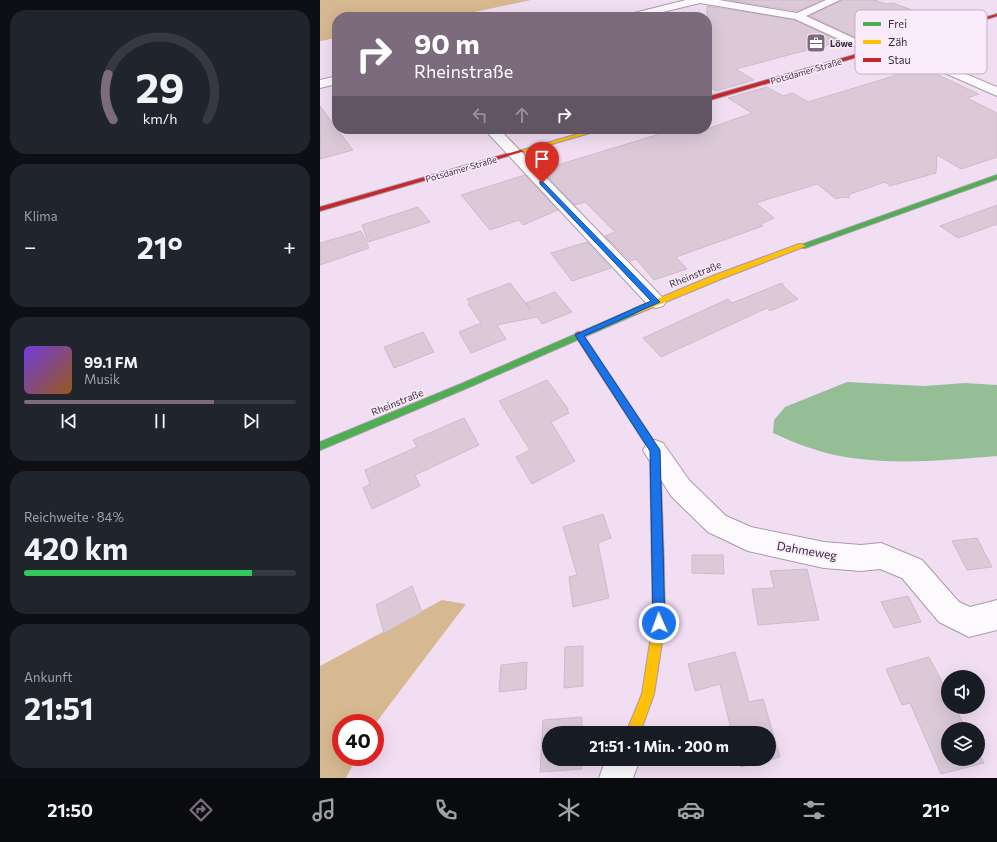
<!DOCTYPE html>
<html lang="de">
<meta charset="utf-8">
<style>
:root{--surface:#171b24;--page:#20242c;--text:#f1f3f6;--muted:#9ea1a6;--line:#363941;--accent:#7b6b7c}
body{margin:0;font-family:Commissioner,sans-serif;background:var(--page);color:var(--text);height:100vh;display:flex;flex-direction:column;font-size:15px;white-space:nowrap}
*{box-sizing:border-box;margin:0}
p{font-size:13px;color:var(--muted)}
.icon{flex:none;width:22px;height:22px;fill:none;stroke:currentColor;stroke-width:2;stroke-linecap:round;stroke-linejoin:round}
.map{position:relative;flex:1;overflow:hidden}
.details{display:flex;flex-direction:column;gap:10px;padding:10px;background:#0d0f14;width:320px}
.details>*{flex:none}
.banner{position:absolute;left:12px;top:12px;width:380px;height:122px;border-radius:16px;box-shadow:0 4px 16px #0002;background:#7b6b7c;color:#fff;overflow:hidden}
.controls{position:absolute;left:621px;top:670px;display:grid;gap:8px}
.controls a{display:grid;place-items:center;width:44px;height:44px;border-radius:50%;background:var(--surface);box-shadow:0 4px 16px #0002;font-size:20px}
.speed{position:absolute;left:12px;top:714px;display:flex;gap:8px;font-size:20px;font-weight:700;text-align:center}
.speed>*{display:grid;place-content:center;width:52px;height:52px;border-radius:50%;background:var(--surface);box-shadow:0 4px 16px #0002;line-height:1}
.speed .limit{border:6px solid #d22;background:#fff;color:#111}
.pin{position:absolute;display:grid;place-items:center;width:34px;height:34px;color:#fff;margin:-41px -17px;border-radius:50% 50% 50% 0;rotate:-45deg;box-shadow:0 0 4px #0007}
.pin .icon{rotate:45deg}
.me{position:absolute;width:44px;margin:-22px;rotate:358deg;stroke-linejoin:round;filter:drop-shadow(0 0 3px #0008)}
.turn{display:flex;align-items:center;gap:14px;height:84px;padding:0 16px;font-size:18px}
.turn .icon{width:52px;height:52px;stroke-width:2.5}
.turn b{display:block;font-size:28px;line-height:34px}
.lanes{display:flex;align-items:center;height:38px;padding:0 16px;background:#0003;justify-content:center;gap:20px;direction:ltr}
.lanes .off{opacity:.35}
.big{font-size:30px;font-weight:700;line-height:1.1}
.details .widget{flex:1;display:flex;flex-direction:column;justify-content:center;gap:6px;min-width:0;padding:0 14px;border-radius:16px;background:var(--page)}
.details .dial{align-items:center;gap:0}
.dial svg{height:104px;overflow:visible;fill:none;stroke:var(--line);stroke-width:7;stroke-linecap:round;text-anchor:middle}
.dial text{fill:var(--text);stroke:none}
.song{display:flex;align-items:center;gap:12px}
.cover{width:48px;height:48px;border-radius:6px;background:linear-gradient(135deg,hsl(260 70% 55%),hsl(30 70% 35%))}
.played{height:4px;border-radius:2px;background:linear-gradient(90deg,var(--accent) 70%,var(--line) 70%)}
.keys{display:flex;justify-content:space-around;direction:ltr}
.heat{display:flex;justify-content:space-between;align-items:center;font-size:22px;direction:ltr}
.charge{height:6px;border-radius:3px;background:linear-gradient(90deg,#34c759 84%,var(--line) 0)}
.trip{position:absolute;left:222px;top:726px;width:234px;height:40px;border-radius:20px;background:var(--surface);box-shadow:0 4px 16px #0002;font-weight:700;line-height:40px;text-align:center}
.tabs{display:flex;height:64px;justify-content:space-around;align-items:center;background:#090b0e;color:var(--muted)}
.tabs .icon{width:28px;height:28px}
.tabs .on{color:var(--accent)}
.tabs b{font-size:18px;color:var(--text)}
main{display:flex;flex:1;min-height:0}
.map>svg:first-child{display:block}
</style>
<main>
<section class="details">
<div class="widget dial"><svg viewBox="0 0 100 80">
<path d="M14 69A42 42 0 1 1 86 69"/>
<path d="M14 69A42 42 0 0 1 10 34" stroke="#7b6b7c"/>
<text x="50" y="56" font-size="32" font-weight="700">29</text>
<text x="50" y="72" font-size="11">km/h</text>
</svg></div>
<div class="widget"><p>Klima</p>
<div class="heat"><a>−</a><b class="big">21°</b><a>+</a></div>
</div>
<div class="widget">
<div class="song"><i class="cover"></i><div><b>99.1 FM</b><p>Musik</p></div></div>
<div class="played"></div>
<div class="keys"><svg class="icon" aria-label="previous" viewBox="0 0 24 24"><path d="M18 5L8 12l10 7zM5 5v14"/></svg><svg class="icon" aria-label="pause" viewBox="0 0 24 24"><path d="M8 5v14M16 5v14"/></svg><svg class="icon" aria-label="next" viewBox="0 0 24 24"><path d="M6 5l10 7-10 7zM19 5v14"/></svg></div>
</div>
<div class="widget"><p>Reichweite · 84%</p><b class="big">420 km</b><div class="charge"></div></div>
<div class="widget"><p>Ankunft</p><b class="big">21:51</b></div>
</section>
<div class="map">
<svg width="677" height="778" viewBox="0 0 677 778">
<rect width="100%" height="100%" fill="#f2def3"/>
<g fill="#d7b991">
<polygon points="0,0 211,0 131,17 17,17 17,38 0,41"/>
<polygon points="122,600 146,604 55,724 55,723 21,723 21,757 37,757 26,778 0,778 0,666"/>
</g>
<path fill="#95be96" d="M527 382 604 386 645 383 677 385V456C617 461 547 468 490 448 477 444 465 438 453 433L454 420 465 407Z"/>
<g fill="#dbc9d8" stroke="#cdbbc9">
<polygon points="408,0 502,0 477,11"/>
<polygon points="521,0 555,0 566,4 573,3 606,15 537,38 490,16"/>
<polygon points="387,6 475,20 523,43 514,46 510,44 416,69 434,80 396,91 387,85"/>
<polygon points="607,70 659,94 647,98 677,113 677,157 641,169 617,155 616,173 570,186 565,182 530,194 529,198 523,197 516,199 497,184 436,203 454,218 441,224 443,226 356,257 367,269 334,280 316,259 310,261 285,236 295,232 265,202 255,205 221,170 356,129 387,129 432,113 408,98 447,87 463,96 473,93 488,102 587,72 592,74"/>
<polygon points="0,106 17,129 33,150 0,159"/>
<polygon points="205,175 238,210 203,225 199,220 170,230 141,195"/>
<polygon points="677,205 677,224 638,238 620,226"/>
<polygon points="98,207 110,222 48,242 42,225"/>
<polygon points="41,231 49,248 0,265 0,243"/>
<polygon points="267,242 291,268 252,281 231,253"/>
<polygon points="190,283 211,310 206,303 235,292 252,312 222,324 217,317 177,325 186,339 151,353 139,332 161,323 148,304 150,303 147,299"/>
<polygon points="462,283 464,287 478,299 450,311 447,308 341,357 323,338 408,299 412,303"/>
<polygon points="103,332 114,352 74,368 64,347"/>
<polygon points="227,380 248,409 247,410 249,413 231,422 255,461 212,484 196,457 210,450 179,401"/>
<polygon points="144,418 159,445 95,475 100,486 52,509 43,488 50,484 45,470 97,447 93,440"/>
<polygon points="283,514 291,538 278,543 289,598 253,607 249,577 257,575 243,527"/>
<polygon points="657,538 672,567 647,570 632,541"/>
<polygon points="372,555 403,555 404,574 372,573"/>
<polygon points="487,569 499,620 438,625 432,589 454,588 450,571"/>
<polygon points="92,586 102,612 64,633 56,605"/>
<polygon points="588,596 601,622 574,628 561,602"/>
<polygon points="263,646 263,686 244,688 245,647"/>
<polygon points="415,652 429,702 443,699 460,757 421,767 419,759 449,759 449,733 412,733 400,684 375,691 368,664"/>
<polygon points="609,657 628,693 628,707 635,707 646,729 628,729 628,759 658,759 658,752 664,763 621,774 590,703 582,705 566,669"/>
<polygon points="207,662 206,689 179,692 181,665"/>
<polygon points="262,717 262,733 229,733 229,759 262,759 262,769 220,772 223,720"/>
</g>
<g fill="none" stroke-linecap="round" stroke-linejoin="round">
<defs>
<g id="street">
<polygon points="366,0 399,0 477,13 506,0 520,0 486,16 557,49 559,51 557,53 549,53 475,19 380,3 322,17 305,17 306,15"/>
<polygon points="572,43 677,87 677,96 568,48 566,46"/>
<polygon points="17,76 17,84 0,88 0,80"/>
<polygon points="164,129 179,129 343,298 346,302 343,306 336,308 329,306"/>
<polygon points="335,440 343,443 369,480 406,516 431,527 504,542 541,545 561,543 602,560 639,602 650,607 677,600 677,630 649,637 619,622 582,578 560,569 541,571 504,568 428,551 388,532 351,496 323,450 327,443"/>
<polygon points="286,759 320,759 313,778 279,778"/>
</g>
<g id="fast">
<polygon points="677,175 677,179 485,248 482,248 478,246"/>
<polygon points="316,308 320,311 319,313 147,388 0,450 0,442 141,384"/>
</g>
<g id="slow">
<polygon points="275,129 284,129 204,152 199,151"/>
<polygon points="479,244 482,244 486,246 401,279 319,313 316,314 312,311 313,309 395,275"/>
<polygon points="338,563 342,564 344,568 345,623 334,694 320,733 306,733 322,694 333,623 332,568 334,564"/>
</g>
<g id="jam">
<polygon points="677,14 677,16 387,101 387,97"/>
<polygon points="200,150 205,151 0,211 0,207"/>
<polygon points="259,332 262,333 340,450 344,568 342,572 338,573 334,572 332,568 330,451 256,337 255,335 256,333"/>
</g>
</defs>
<use href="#street" stroke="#a99aaa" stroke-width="2"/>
<use href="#fast" stroke="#a99aaa" stroke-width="2"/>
<use href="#slow" stroke="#a99aaa" stroke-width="2"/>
<use href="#jam" stroke="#a99aaa" stroke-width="2"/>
<use href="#street" fill="#fdfafd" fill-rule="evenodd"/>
<use href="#fast" fill="#4caf50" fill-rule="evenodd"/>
<use href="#slow" fill="#ffc107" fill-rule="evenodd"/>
<use href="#jam" fill="#c62828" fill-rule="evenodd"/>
</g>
<polygon fill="#1a73e8" stroke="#114b97" points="222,181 340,302 264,336 340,450 345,623 343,628 339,629 335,628 333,623 330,451 255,335 331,301 220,184 220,181"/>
<defs>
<symbol id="office-square" viewBox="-11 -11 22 22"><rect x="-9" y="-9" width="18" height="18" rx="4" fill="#7b6b7c" stroke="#faebfa"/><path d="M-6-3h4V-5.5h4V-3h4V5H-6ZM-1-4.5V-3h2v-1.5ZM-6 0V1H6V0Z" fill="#fff"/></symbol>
</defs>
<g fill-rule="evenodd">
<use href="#office-square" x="485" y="32" width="22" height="22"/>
</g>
<g text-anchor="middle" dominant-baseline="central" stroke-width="3" stroke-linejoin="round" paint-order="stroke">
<g font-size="9" font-weight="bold" fill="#3b2d3c" stroke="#faebfa" text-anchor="start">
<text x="510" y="43">Löwe</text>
</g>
<g font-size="9" fill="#3b2d3c" stroke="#faebfa">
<text transform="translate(486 71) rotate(-16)">Potsdamer Straße</text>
<text transform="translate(141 169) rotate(-16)">Potsdamer Straße</text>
</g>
<g font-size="10" fill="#3b2d3c" stroke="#faebfa">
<text transform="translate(375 274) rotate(-22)">Rheinstraße</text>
<text transform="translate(77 402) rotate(-22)">Rheinstraße</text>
</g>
<g font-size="12" fill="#3b2d3c" stroke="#faebfa">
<text transform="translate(487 550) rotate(10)">Dahmeweg</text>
</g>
</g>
<rect x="535" y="10" width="132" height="64" rx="6" fill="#faebfa" stroke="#c1b2c1" stroke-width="1"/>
<rect x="543" y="22" width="18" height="4" fill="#4caf50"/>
<rect x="543" y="40" width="18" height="4" fill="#ffc107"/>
<rect x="543" y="58" width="18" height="4" fill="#c62828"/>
<g font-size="11" fill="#3b2d3c">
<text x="568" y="28">Frei</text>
<text x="568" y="46">Zäh</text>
<text x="568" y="64">Stau</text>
</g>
</svg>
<div class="controls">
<a><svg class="icon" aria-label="sound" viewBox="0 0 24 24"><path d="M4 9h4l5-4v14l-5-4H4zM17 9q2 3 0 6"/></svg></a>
<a><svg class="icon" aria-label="layers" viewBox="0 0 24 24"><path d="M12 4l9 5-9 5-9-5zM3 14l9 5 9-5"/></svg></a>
</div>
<div class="speed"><div class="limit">40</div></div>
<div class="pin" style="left:222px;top:183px;background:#d93025"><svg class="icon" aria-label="arrive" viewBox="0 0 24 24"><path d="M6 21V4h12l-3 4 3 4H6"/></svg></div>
<svg class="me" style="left:339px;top:623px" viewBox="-20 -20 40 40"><circle r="17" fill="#1a73e8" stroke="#fff" stroke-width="3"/><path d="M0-11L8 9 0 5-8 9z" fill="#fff"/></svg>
<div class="trip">21:51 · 1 Min. · 200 m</div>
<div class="banner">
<div class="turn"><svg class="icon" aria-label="right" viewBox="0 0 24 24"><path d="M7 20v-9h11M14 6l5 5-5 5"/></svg><div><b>90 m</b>Rheinstraße</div></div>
<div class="lanes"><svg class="icon off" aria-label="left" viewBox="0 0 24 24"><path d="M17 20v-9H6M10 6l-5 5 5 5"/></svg><svg class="icon off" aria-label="ahead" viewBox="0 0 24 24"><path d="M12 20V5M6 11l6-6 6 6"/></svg><svg class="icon" aria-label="right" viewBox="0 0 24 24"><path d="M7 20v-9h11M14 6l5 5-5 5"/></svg></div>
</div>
</div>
</main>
<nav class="tabs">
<b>21:50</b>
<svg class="icon on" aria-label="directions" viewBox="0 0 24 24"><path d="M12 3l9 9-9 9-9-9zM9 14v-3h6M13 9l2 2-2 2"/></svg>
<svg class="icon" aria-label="music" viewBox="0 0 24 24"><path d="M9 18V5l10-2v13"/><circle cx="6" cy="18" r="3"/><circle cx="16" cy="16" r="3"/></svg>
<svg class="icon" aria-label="phone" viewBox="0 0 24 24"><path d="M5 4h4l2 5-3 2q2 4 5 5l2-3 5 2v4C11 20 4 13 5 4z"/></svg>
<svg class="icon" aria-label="climate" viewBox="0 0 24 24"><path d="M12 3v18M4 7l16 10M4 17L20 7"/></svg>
<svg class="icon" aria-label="car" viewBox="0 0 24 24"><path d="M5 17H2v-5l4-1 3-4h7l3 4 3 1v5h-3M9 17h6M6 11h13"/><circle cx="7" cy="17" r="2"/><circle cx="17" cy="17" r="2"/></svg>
<svg class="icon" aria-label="filters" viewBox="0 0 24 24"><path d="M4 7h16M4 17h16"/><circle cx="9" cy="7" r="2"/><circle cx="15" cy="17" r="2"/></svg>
<b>21°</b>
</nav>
